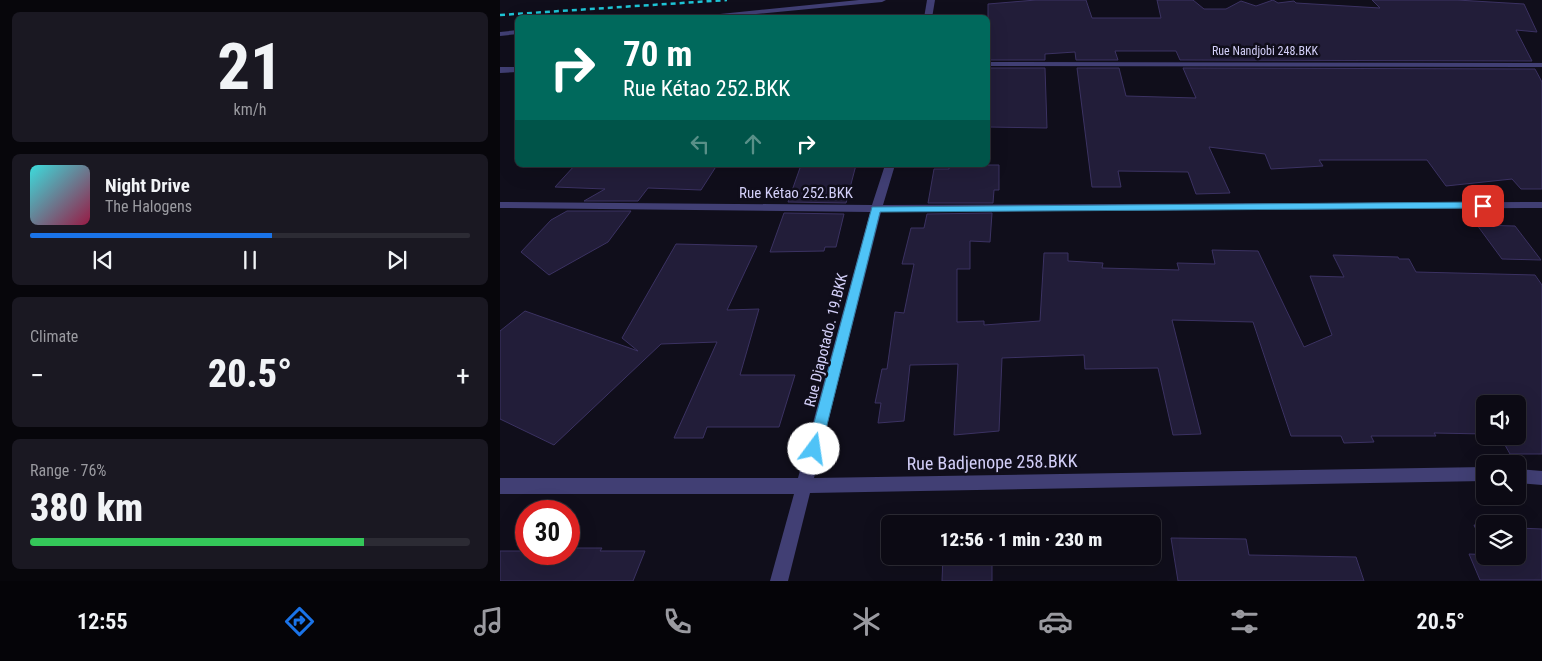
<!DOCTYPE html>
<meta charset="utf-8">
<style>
:root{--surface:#0c0a14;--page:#1a1822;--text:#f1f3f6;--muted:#9a9aa0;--line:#2c2b34;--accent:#1a73e8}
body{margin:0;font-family:"Roboto Condensed",sans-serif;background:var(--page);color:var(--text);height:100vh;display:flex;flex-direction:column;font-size:19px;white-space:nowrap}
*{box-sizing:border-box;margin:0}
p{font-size:16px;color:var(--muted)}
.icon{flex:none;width:28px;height:28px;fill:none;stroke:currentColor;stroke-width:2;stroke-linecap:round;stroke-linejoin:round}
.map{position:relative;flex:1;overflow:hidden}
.panel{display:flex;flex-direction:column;gap:12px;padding:12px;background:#07060b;width:500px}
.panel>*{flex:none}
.banner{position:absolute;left:15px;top:15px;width:475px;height:152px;border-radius:8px;box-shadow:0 5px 20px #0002,0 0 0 1px var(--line);background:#00695c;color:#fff;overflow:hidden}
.tools{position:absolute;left:976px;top:395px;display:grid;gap:10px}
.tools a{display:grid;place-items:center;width:50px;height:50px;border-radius:8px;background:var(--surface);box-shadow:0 5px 20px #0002,0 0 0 1px var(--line);font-size:25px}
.speed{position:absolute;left:15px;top:500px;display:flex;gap:10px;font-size:25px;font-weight:700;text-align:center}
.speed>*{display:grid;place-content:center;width:65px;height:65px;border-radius:50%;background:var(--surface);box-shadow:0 5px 20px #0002,0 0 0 1px var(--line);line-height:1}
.speed .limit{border:8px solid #d22;background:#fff;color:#111}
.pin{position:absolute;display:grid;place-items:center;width:42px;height:42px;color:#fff;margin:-21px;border-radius:10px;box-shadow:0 2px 8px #0006}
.me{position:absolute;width:55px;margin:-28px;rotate:14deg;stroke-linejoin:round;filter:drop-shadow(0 0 4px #0008)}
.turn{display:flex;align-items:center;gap:18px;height:105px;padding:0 25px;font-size:22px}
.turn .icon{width:65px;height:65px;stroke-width:2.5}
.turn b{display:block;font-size:35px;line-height:42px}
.lanes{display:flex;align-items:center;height:48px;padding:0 25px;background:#0003;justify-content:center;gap:25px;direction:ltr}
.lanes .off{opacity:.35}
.big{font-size:38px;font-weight:800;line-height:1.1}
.panel .tile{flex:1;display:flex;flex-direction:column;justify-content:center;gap:8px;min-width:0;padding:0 18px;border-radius:8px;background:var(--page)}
.panel .dial{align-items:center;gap:0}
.dial b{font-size:65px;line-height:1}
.song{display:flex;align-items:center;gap:15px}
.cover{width:60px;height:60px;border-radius:8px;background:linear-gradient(135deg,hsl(180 70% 55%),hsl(340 70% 35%))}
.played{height:5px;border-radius:2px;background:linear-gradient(90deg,var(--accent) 55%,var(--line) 55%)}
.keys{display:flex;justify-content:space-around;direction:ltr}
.heat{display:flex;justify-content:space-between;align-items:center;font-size:28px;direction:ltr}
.charge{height:8px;border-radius:4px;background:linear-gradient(90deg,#34c759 76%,var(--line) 0)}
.trip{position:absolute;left:381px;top:515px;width:280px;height:50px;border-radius:8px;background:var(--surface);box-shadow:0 5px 20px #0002,0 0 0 1px var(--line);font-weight:800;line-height:50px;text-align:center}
.tab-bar{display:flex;height:80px;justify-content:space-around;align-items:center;background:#050408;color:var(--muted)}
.tab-bar .icon{width:35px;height:35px}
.tab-bar .current{color:var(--accent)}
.tab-bar b{font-size:22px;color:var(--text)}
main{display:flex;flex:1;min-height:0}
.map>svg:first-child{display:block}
</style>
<main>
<section class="panel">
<div class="tile dial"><b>21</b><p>km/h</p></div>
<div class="tile">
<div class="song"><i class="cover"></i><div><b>Night Drive</b><p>The Halogens</p></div></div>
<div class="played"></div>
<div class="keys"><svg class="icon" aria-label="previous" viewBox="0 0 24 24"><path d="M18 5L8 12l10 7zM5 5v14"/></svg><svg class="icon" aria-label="pause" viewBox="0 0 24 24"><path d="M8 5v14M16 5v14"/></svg><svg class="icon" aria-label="next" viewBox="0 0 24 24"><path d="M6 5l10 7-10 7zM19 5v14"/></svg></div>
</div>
<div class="tile"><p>Climate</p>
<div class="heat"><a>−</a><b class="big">20.5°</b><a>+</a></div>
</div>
<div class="tile"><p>Range · 76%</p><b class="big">380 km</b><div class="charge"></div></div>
</section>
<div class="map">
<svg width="1042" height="581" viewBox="0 0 1042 581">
<rect width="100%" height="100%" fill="#100e1b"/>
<g fill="#221d39" stroke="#3b3262">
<polygon points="536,0 586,0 592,18 661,18 657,0 693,0 704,9 726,9 741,1 756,6 773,0 778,3 794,1 796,3 880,8 872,0 957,0 1024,4 1037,32 1016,30 1032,61 680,60 676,51 615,51 618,60 576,60 575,52 545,54 545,60 488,60 488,4"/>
<polygon points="488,68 545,68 547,128 488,127"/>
<polygon points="577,68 619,68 626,96 696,98 683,68 1035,69 1042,82 1042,189 1021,189 1012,179 946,186 927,160 819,160 823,166 771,169 765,154 709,147 730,193 696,194 688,172 618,171 621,187 592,187"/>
<polygon points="75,165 217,165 201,190 148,188 138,201 84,201 105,189 55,187"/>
<polygon points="301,165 356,165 346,203 288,202"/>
<polygon points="449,165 499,165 499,190 494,190 493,203 428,203 434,169 449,169"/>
<polygon points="67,211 131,211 108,242 49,275 21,252 51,220"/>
<polygon points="284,213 344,214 336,247 325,247 324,251 270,252"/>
<polygon points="492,213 490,242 470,241 470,269 457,269 457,322 484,321 484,325 540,321 544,253 568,253 568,261 603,263 602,268 679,270 677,263 715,264 712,250 758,251 804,347 832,335 810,276 844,277 833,255 898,257 899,259 909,259 916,272 1035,275 1042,285 1042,454 1010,454 1000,436 1018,436 1018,404 985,404 985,434 934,433 936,436 871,436 874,442 844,443 841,436 791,436 753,322 672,320 701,434 673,435 658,368 585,369 584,355 502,358 499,431 454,435 458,364 410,365 404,421 378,423 381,403 375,403 382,369 387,369 395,312 404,313 414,264 402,264 411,228 424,228 427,214"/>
<polygon points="977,225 1015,226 1041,260 1002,259"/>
<polygon points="176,244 257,246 227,310 259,309 240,375 295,375 279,427 207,427 203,438 174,438 217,342 161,344 54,445 0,419 0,331 25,311 138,351 122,338"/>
<polygon points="974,525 985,526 985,550"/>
<polygon points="1018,528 1042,529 1042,580 980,580 969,554 1018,556"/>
<polygon points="671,538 746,539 749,555 856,557 864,581 678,581"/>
<polygon points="73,548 102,548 100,551 145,551 133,581 0,581 0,551 26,551 26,554 71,554"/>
<polygon points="443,556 492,556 492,581 442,581"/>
</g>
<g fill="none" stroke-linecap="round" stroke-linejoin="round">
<g fill="#413f74" fill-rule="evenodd">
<polygon points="359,0 386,0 382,2 214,18 181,18"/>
<polygon points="427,0 435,0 432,18 424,18"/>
<polygon points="18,30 18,34 0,36 0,32"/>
<polygon points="488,62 1042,63 1042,67 488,66"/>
<polygon points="0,67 18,67 18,72 0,73"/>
<polygon points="385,165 395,165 383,205 1042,202 1042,208 381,212 314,478 985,467 985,481 310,493 288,581 270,581 294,494 0,494 0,478 298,478 370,212 0,208 0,202 372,205"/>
<polygon points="1018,469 1042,471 1042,485 1018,483"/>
</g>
<polyline stroke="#1ec4d5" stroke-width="2.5" stroke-dasharray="5 4" stroke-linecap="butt" points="0,15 227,0"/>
</g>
<polygon fill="#4fc3f7" stroke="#337fa1" points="983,202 987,203 987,208 380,212 321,449 319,453 314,455 309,453 307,449 372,207"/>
<g text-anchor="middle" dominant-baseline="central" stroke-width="5" stroke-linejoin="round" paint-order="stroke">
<g font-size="12" fill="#d3cff8" stroke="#100e1b">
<text x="765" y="51">Rue Nandjobi 248.BKK</text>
</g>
<g font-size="15" fill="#d3cff8" stroke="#100e1b">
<text x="296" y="193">Rue Kétao 252.BKK</text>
<text transform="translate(326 340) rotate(-76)">Rue Djapotado. 19.BKK</text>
</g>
<g font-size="18" fill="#d3cff8" stroke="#100e1b">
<text transform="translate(492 462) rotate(-1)">Rue Badjenope 258.BKK</text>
</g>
</g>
</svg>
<div class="tools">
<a><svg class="icon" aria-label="sound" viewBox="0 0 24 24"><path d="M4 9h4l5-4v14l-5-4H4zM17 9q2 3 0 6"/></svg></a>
<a><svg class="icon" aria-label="search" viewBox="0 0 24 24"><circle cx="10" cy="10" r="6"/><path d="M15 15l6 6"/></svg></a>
<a><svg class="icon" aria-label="layers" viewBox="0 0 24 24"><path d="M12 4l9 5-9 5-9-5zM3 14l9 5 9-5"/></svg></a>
</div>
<div class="speed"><div class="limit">30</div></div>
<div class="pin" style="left:983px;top:206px;background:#d93025"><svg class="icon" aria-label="arrive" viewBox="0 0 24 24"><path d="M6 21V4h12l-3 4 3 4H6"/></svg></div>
<svg class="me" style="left:314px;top:449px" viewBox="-20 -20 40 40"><circle r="19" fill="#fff"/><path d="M0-13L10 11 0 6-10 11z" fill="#4fc3f7"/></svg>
<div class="trip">12:56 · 1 min · 230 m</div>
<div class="banner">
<div class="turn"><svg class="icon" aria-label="right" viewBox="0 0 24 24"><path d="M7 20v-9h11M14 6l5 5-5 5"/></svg><div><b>70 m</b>Rue Kétao 252.BKK</div></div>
<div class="lanes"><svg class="icon off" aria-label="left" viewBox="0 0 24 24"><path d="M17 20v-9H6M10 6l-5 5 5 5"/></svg><svg class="icon off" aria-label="ahead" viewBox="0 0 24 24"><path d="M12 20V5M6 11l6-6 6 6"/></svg><svg class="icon" aria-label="right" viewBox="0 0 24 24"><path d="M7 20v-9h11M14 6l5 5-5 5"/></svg></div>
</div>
</div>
</main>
<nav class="tab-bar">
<b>12:55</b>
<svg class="icon current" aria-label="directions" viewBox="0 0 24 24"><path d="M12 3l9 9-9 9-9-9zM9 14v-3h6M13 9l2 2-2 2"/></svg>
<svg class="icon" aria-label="music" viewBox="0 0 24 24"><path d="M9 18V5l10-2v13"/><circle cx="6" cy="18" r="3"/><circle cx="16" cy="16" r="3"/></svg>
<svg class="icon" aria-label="phone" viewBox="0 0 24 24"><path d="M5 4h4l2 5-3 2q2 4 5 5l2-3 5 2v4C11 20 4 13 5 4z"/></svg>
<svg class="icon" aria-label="climate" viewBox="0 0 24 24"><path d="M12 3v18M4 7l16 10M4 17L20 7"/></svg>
<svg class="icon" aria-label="car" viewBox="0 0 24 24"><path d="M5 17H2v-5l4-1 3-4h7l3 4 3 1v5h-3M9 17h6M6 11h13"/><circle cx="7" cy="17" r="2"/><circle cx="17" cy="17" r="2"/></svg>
<svg class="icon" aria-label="filters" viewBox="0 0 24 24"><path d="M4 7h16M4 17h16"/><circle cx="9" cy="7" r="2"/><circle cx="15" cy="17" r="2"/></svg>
<b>20.5°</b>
</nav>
